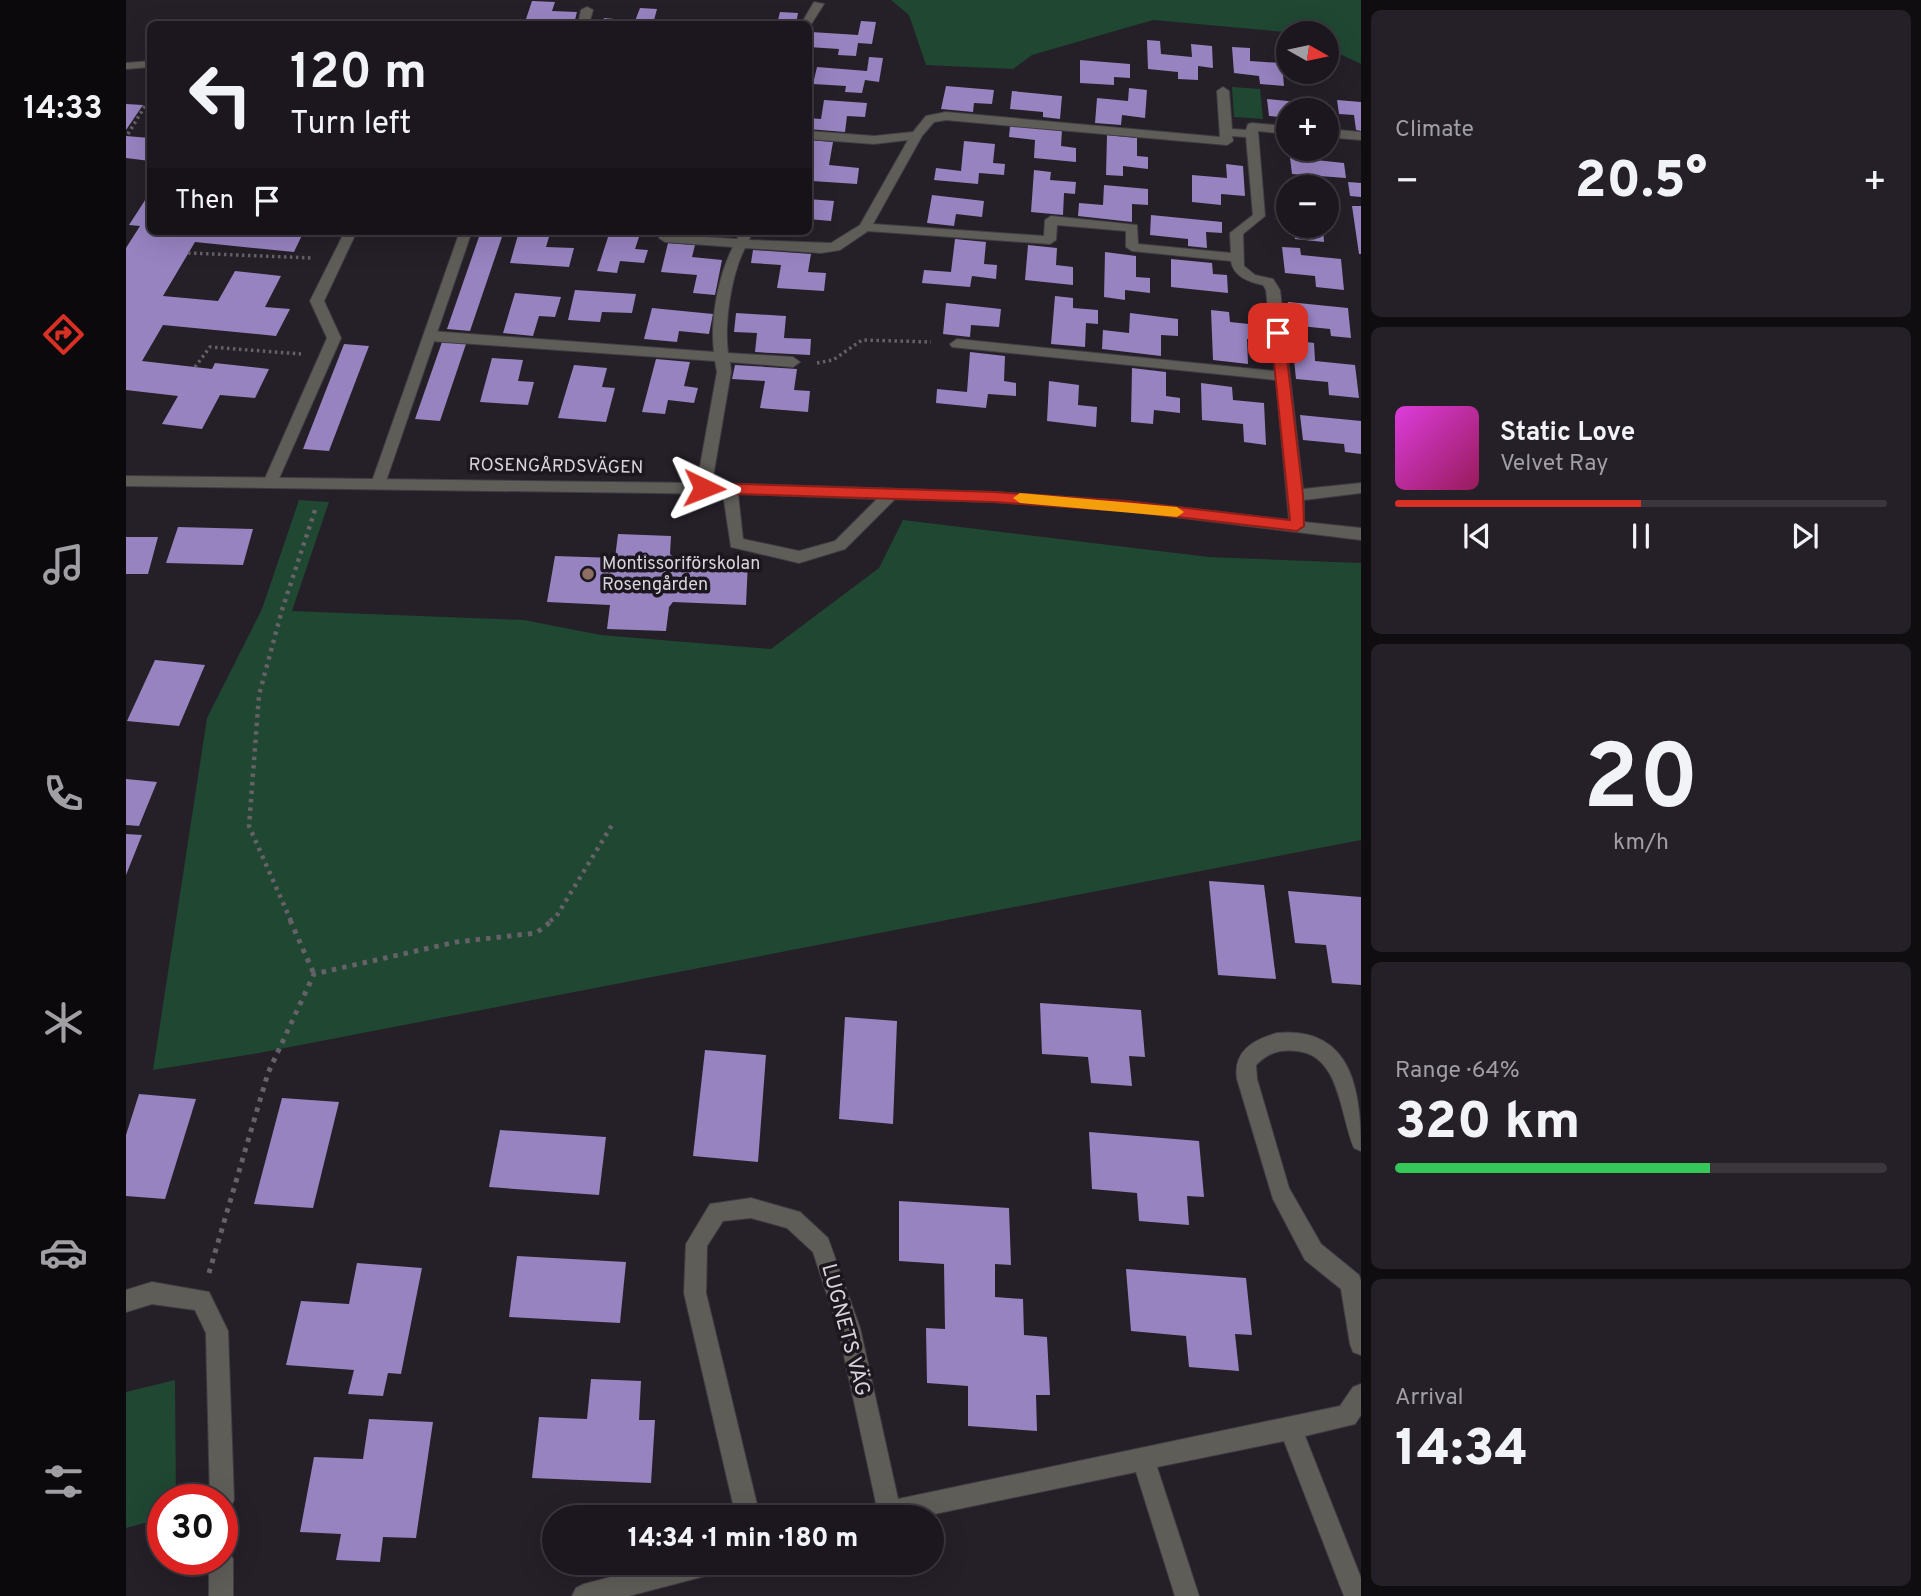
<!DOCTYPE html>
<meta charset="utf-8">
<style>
:root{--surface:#1c171e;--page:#252027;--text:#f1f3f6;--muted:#a09fa4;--line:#3a363c;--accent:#d93025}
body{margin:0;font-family:Overpass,sans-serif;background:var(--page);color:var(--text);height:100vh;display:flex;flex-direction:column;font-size:26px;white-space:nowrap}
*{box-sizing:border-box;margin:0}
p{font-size:23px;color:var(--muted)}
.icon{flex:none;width:38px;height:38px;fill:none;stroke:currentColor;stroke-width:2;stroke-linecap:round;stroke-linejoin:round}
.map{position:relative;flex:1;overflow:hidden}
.drawer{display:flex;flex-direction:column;gap:10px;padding:10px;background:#0f0d10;width:560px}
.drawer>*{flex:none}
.guide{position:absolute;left:21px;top:21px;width:665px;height:214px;border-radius:10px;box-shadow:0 7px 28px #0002,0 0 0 2px var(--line);background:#1c171e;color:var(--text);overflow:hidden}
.needle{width:46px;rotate:99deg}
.tools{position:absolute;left:1150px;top:21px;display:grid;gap:14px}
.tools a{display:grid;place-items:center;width:63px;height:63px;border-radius:50%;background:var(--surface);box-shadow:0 7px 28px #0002,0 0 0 2px var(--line);font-size:35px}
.speed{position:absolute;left:21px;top:1484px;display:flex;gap:14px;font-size:35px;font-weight:700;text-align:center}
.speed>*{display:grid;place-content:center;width:91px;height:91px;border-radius:50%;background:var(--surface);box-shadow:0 7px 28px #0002,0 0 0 2px var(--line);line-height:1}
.speed .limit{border:10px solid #d22;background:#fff;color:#111}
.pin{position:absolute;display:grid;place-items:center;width:60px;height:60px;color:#fff;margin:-30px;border-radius:14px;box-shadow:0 4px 10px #0006}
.me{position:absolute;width:77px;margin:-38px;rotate:92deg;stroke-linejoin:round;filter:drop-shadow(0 0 5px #0008)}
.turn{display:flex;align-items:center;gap:24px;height:147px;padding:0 28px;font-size:32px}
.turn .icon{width:91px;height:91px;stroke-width:2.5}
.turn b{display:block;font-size:49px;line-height:60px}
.then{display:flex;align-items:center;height:66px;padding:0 28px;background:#0003;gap:14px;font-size:26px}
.big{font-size:52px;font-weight:800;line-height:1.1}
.drawer .widget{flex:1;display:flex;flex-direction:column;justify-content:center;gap:10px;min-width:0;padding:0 24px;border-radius:10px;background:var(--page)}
.drawer .dial{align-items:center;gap:0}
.dial b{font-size:91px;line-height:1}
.song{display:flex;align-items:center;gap:21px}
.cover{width:84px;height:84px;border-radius:10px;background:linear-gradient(135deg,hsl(300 70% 55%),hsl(330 70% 35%))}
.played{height:7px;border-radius:4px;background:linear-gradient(90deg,var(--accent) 50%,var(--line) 50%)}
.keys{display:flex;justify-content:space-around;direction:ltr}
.heat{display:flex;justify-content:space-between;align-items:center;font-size:38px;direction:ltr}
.charge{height:10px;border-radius:5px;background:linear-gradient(90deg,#34c759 64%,var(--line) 0)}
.trip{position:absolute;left:416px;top:1505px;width:402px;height:70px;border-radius:35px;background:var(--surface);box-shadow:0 7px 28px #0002,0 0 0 2px var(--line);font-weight:800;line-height:70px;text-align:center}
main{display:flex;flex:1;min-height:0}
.menu{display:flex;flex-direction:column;width:126px;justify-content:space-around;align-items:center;background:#0b090c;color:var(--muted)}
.menu .icon{width:49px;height:49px}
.menu .selected{color:var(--accent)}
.menu b{font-size:32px;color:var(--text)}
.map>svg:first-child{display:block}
</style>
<main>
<nav class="menu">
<b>14:33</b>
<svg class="icon selected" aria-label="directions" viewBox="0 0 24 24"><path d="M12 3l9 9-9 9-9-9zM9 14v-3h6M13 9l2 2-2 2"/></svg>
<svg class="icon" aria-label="music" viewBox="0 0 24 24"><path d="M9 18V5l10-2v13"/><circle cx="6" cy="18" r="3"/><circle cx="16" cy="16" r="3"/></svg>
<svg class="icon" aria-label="phone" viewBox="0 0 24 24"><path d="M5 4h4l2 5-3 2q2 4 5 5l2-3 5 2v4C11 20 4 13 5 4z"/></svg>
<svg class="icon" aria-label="climate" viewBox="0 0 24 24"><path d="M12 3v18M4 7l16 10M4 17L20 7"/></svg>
<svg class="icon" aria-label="car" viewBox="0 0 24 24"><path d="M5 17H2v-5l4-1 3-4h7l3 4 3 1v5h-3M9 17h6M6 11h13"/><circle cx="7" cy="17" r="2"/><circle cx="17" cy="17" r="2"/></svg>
<svg class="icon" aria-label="filters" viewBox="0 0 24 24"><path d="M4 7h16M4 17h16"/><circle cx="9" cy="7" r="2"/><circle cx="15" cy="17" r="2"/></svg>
</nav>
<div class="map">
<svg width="1235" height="1596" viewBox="0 0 1235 1596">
<rect width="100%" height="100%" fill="#251f28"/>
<g fill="#1f4732">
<polygon points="765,0 1235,0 1235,64 1201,48 1200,33 1170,33 1027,20 906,55 887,69 800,65 783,15"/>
<polygon points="1106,87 1134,89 1137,119 1108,117"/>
<polygon points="173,500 203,502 166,611 398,620 475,635 645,649 753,568 777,520 1083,557 1235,563 1235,840 133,1053 27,1070 81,718 136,609"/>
<polygon points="49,1380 50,1500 37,1500 37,1518 0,1528 0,1392"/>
</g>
<g fill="#9783c0">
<polygon points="406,1 429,2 426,11 451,12 448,24 399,22"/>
<polygon points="514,8 531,9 527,24 476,24 478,18 509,21"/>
<polygon points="654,12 672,13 670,24 651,24"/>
<polygon points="735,21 750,22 746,44 732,43 730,56 712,55 713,49 682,47 685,32 732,35"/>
<polygon points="1021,40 1034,41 1035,54 1066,57 1065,44 1086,46 1087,68 1072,66 1072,80 1052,79 1052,72 1022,69"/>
<polygon points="1106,47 1124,48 1124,61 1156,63 1158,86 1134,84 1133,76 1108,73"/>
<polygon points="743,57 757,58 753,82 739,80 736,93 719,92 720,86 687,84 691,67 741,71"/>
<polygon points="954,60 1004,64 1004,78 988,77 988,85 954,83"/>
<polygon points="820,86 868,90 866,104 848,103 847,112 815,109"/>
<polygon points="1003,88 1021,90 1019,118 996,115 995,125 969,123 971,98 1002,101"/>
<polygon points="886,91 936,96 934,119 917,117 917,112 884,109"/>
<polygon points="1141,99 1192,104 1193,110 1162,110 1162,118 1143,116"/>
<polygon points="698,100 741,103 739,117 721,116 719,132 682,129 682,118 695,119"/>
<polygon points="1211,100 1235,102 1235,131 1230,130 1228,115 1213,114"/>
<polygon points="0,104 17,105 0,130"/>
<polygon points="884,126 936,130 935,146 950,148 950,162 908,158 909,140 883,137"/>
<polygon points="981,135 1011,138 1011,156 1022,157 1022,169 997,166 997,176 980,175"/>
<polygon points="0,136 24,138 24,161 0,158"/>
<polygon points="682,140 707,142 703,165 733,168 731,184 686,181 688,172 682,171"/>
<polygon points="838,141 869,144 867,163 879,164 878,175 853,173 852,184 808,180 810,168 835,171"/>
<polygon points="1163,149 1189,151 1190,160 1218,163 1220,178 1166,174"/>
<polygon points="1100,164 1117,166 1119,196 1095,194 1095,205 1066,202 1066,175 1101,178"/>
<polygon points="908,170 925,172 924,180 950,182 949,194 938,193 937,215 905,212"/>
<polygon points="1222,182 1235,183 1235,197 1224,196"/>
<polygon points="978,185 1022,189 1022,205 1006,204 1006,222 952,216 953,203 977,205"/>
<polygon points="23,194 24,231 178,231 168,252 69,242 37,296 92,301 109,271 155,276 139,307 164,309 150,336 37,325 16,361 86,369 89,363 143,369 129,398 94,395 76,429 36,424 52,396 0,390 0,248 14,226 3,225"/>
<polygon points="806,195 858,201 856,217 830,214 828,226 801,223"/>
<polygon points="682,199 708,201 705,221 682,219"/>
<polygon points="1226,206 1235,206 1235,254 1233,254"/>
<polygon points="1025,215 1096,222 1096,233 1080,232 1081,248 1062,246 1062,239 1024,235"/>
<polygon points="1168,226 1197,226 1198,242 1169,239"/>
<polygon points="355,231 378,231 344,331 321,329"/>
<polygon points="484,231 515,231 509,249 522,250 518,263 494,261 491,273 471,271"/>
<polygon points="392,235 423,237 420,247 448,248 443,267 384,263"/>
<polygon points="829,239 860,242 858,264 871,265 870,279 846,276 844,287 796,283 798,270 825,272"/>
<polygon points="542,243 569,245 566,257 596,260 589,295 567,293 571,275 535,272"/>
<polygon points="902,245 931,248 930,265 947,267 947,285 899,280"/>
<polygon points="1156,247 1174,248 1175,255 1215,259 1218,290 1190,287 1189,276 1159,273"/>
<polygon points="627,250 685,254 682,272 700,273 698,291 651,288 655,265 625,263"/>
<polygon points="979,252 1010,256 1010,277 1024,278 1024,293 999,290 999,300 978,297"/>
<polygon points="1045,259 1086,263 1087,274 1101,275 1102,293 1045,287"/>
<polygon points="449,290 510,294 506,313 476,312 474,322 442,320"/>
<polygon points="389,293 435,297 429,317 413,316 407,336 377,333"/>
<polygon points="929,296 947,298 947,308 972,310 972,324 960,323 959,347 925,344"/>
<polygon points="1162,302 1222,308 1225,338 1205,336 1204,329 1164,325"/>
<polygon points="820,303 875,309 873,327 845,325 844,337 817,334"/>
<polygon points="526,308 587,314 583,334 553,331 551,342 518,339"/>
<polygon points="1085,310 1103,312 1104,322 1132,325 1133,340 1121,339 1122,364 1087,360"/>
<polygon points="610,313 660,316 658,338 685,339 684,355 629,352 631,333 608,332"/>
<polygon points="1004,313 1052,319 1052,336 1035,335 1035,356 976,349 977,330 1003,333"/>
<polygon points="1166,340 1188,343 1189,361 1229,365 1233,398 1203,395 1202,382 1170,379"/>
<polygon points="316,342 340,344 314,421 289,419"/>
<polygon points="218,344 243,346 203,451 177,449"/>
<polygon points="844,352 879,356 878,381 890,383 890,396 862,394 860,408 810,403 811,389 841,392"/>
<polygon points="366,358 397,360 392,381 408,382 402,405 354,402"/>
<polygon points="530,359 564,362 558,386 572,388 568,403 542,400 539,414 516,412"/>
<polygon points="448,365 481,368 476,387 489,388 480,422 432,418"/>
<polygon points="609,365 671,369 668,390 684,391 682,412 634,408 639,381 606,379"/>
<polygon points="1006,368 1040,372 1040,396 1054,398 1054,413 1028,410 1027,424 1005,422"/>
<polygon points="923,381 953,385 952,405 971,407 970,427 921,421"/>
<polygon points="1075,383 1106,387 1107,400 1138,403 1140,445 1118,442 1117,424 1076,420"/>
<polygon points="1174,415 1235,421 1235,454 1219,452 1218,444 1177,440"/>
<polygon points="52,527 127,529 117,565 40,563"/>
<polygon points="492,534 545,536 544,554 548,558 622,561 620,605 547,602 543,607 540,631 481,629 484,605 421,602 429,556 489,558"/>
<polygon points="0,537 32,537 22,574 0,574"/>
<polygon points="29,660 79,665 53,726 1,721"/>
<polygon points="0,779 31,782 13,826 0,825"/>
<polygon points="0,834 16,835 0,875"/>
<polygon points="1083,881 1138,885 1150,979 1092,975"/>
<polygon points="1162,891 1235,897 1235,985 1206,983 1200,945 1169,943"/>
<polygon points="914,1003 1015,1010 1019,1057 1003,1056 1006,1086 965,1083 962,1057 916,1054"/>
<polygon points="719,1017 771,1021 767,1124 713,1119"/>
<polygon points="579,1050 640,1055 632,1162 567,1156"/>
<polygon points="13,1094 70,1099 39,1199 0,1196 0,1135"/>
<polygon points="156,1098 213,1102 187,1208 128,1204"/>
<polygon points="374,1130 480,1137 473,1195 363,1187"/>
<polygon points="963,1132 1073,1141 1078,1197 1061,1196 1063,1225 1013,1221 1011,1193 966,1189"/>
<polygon points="773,1201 883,1208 885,1265 869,1264 869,1297 897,1299 898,1335 921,1337 924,1395 910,1395 911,1431 842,1426 842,1386 801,1383 800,1328 819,1329 818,1264 773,1261"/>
<polygon points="391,1256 500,1262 494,1323 383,1317"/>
<polygon points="231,1263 296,1268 275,1374 262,1373 257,1396 222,1394 228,1370 160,1365 175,1301 223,1304"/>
<polygon points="1000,1269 1120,1278 1126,1335 1109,1334 1113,1371 1063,1367 1060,1336 1005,1331"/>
<polygon points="465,1379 515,1381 513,1420 529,1420 525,1483 406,1478 413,1417 461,1419"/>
<polygon points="243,1419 307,1422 290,1538 257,1537 254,1562 210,1560 215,1534 174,1532 188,1457 237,1459"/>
</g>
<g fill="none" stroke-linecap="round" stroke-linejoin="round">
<defs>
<g id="service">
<polygon points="334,231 346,231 259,484 257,488 247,488 245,484"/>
<polygon points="208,333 215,338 151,483 149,487 139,487 137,483 201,338"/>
</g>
<g id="minor">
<polygon points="688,2 698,4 684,26 675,24"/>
<polygon points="461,7 467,10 463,24 452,24 455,10"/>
<polygon points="24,61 24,67 0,69 0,63"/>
<path d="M1097 87 1103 91 1106 129 1120 130 1122 124 1126 123 1162 126V134L1132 131 1139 216 1117 234 1118 266 1129 275 1147 279 1154 290 1177 489 1235 483V493L1178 500V522L1235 528V540L1000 511 868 502 769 499 719 549 673 563 605 547 597 494 0 486V476L571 483 591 372 589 361 304 341 297 336 304 331 588 352C584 320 592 276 607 247L539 242 533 238 535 231H547L546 235 611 239 615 231H627L623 240 705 243 734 225 782 140 748 144 682 139V131L748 136 787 132 800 116 820 112 1094 137 1091 91ZM820 120 1101 145 1107 141 1106 136 1120 137 1127 215 1104 233 1105 253 1012 244 1011 225 925 216 919 220 918 236 747 224 796 136 808 122ZM931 225 1000 231V247L1006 251 1105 261C1107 277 1124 282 1137 285L1140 290 1149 371 831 339 824 344 826 347 1150 380 1163 520 1000 501 868 492 586 483 605 372 604 362 667 367 674 362 667 357 602 353C598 323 605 275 619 248L695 253 714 250 742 231 924 244 930 240ZM612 494 751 499 709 541 673 551 617 539Z"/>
<polygon points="1200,129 1235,132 1235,140 1200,137"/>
<polygon points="219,231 231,231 198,301 215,338 208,343 201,338 184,301"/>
<path d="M1151 1033C1227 1026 1235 1092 1235 1151L1228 1148C1214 1115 1214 1054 1170 1051 1153 1049 1142 1053 1130 1065L1131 1079 1163 1188 1195 1244 1233 1275 1235 1281V1355L1227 1352 1224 1344 1215 1289 1179 1260 1147 1199 1111 1079C1107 1051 1127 1040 1151 1033Z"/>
<polygon points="625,1198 674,1212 702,1238 734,1328 772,1499 1214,1406 1227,1387 1235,1384 1235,1415 1229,1424 1179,1436 1235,1578 1235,1596 1218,1596 1158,1441 1031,1467 1073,1596 1049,1596 1010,1472 794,1517 728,1517 732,1509 750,1503 712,1328 687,1252 661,1228 625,1218 597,1221 581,1246 580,1293 634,1517 610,1517 558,1293 560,1244 584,1204"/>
<polygon points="26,1282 83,1292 102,1331 108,1500 104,1508 96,1512 96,1500 84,1500 80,1333 69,1310 26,1304 0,1312 0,1290"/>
<polygon points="96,1548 103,1551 107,1559 107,1596 83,1596 83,1559 96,1559"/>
<polygon points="539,1563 595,1563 591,1571 583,1575 503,1596 446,1596 450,1588 458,1584"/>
</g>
</defs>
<use href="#service" stroke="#413c44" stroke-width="2"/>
<use href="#minor" stroke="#413c44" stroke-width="2"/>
<g stroke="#656168" stroke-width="3.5" stroke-dasharray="2.5 3.5" stroke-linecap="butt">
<polyline points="2,134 24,98"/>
<polyline points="62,253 186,258"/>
<polyline points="691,363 707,360 736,340 805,342"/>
<polyline points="69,367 84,347 175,354"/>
</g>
<g stroke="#656168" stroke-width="4.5" stroke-dasharray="3.5 5" stroke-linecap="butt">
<polyline points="165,921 123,826 133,695 156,610 190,507"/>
<polyline points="424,921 430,917 486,825"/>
</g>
<g stroke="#656168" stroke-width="5" stroke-dasharray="4.5 6" stroke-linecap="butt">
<polyline points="164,920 188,974"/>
<polyline points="83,1273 142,1073 188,974 330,942 410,933 427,920"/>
</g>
<use href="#service" fill="#5f5d58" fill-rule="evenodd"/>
<use href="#minor" fill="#5f5d58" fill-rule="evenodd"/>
</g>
<polygon fill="#d93025" stroke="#8d1f18" stroke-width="2" points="1152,329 1158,333 1177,495 1178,526 1171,531 1000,511 868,502 578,493 572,488 578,483 868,492 1000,501 1164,520 1145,333"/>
<polygon fill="#f59e0b" points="894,493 1051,507 1058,512 1051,517 894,503 887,498"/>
<circle fill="#8d6e63" stroke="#1c161e" stroke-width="2.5" cx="462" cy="574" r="7"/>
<g text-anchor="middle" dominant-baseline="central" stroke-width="7" stroke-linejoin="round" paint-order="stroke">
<g font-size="18" fill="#d7d4da" stroke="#1c161e">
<text transform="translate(430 467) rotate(1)">ROSENGÅRDSVÄGEN</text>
</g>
<g font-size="18" fill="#d7d4da" stroke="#1c161e" text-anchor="start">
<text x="476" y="564">Montissoriförskolan<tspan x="476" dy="21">Rosengården</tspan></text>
</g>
<g font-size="21" fill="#d7d4da" stroke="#1c161e">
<text transform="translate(719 1330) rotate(75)">LUGNETS VÄG</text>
</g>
</g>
</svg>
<div class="tools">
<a><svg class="needle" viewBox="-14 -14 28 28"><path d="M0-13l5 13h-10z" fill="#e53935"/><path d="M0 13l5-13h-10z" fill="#a09fa4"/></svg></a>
<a>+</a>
<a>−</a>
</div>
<div class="speed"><div class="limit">30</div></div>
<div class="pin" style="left:1152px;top:333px;background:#d93025"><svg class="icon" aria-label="arrive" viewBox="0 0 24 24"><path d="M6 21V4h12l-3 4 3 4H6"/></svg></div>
<svg class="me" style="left:578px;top:488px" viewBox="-20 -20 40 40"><path d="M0-17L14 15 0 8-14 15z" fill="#d93025" stroke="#fff" stroke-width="4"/></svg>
<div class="trip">14:34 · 1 min · 180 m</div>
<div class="guide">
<div class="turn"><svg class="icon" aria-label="left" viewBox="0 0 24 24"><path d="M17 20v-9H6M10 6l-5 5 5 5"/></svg><div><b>120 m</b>Turn left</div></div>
<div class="then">Then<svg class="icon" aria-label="arrive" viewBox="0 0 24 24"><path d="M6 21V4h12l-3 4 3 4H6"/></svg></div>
</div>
</div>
<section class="drawer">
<div class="widget"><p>Climate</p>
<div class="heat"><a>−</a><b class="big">20.5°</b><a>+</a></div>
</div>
<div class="widget">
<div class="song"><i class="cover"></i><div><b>Static Love</b><p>Velvet Ray</p></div></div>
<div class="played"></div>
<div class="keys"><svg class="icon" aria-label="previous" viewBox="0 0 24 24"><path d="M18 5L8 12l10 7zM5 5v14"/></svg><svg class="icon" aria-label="pause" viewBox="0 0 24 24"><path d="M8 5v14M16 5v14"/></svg><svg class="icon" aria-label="next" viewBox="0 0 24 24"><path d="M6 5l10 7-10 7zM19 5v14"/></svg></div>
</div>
<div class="widget dial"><b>20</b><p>km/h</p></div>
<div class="widget"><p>Range · 64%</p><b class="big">320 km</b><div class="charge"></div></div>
<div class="widget"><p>Arrival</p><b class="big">14:34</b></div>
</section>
</main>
